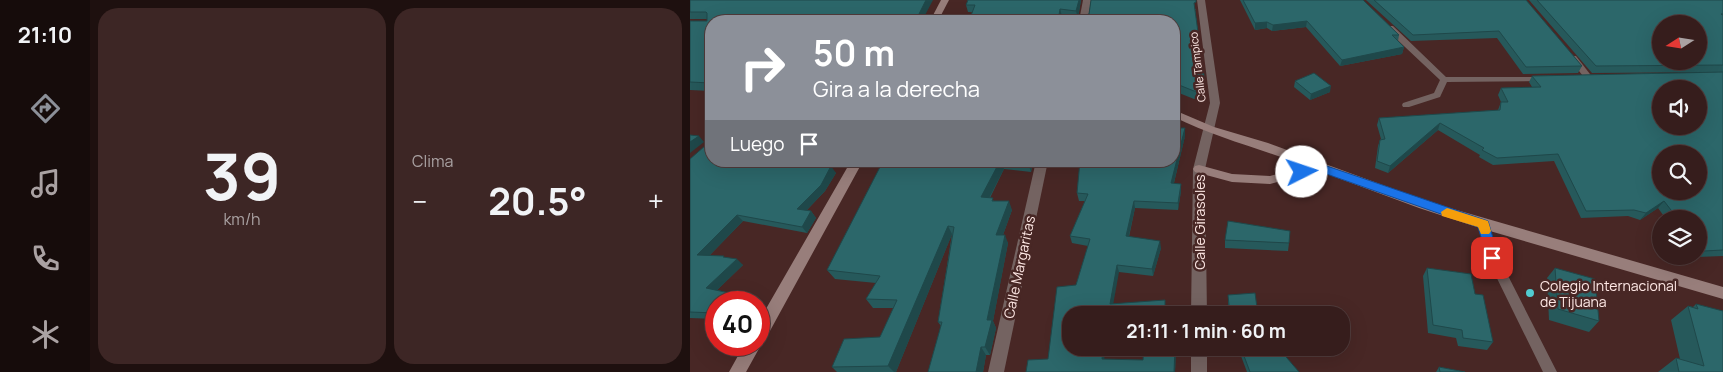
<!DOCTYPE html>
<html lang="es">
<meta charset="utf-8">
<style>
:root{--surface:#361d1c;--page:#3d2625;--text:#f1f3f6;--muted:#aaa2a3;--line:#503b3b;--accent:#8c9099}
body{margin:0;font-family:Manrope,sans-serif;background:var(--page);color:var(--text);height:100vh;display:flex;flex-direction:column;font-size:19px;white-space:nowrap}
*{box-sizing:border-box;margin:0}
p{font-size:16px;color:var(--muted)}
.icon{flex:none;width:28px;height:28px;fill:none;stroke:currentColor;stroke-width:2;stroke-linecap:round;stroke-linejoin:round}
.map{position:relative;flex:1;overflow:hidden}
.panel{display:flex;flex-direction:column;gap:8px;padding:8px;background:#1e100f;width:600px}
.panel>*{flex:none}
.banner{position:absolute;left:15px;top:15px;width:475px;height:152px;border-radius:20px;box-shadow:0 5px 20px #0002,0 0 0 1px var(--line);background:#8c9099;color:#fff;overflow:hidden}
.needle{width:32px;rotate:258deg}
.tools{position:absolute;left:962px;top:15px;display:grid;gap:10px}
.tools a{display:grid;place-items:center;width:55px;height:55px;border-radius:50%;background:var(--surface);box-shadow:0 5px 20px #0002,0 0 0 1px var(--line);font-size:25px}
.speed{position:absolute;left:15px;top:291px;display:flex;gap:10px;font-size:25px;font-weight:700;text-align:center}
.speed>*{display:grid;place-content:center;width:65px;height:65px;border-radius:50%;background:var(--surface);box-shadow:0 5px 20px #0002,0 0 0 1px var(--line);line-height:1}
.speed .limit{border:8px solid #d22;background:#fff;color:#111}
.pin{position:absolute;display:grid;place-items:center;width:42px;height:42px;color:#fff;margin:-21px;border-radius:10px;box-shadow:0 2px 8px #0006}
.me{position:absolute;width:55px;margin:-28px;rotate:86deg;stroke-linejoin:round;filter:drop-shadow(0 0 4px #0008)}
.turn{display:flex;align-items:center;gap:18px;height:105px;padding:0 25px;font-size:22px}
.turn .icon{width:65px;height:65px;stroke-width:2.5}
.turn b{display:block;font-size:35px;line-height:42px}
.then{display:flex;align-items:center;height:48px;padding:0 25px;background:#0003;gap:10px;font-size:19px}
.big{font-size:38px;font-weight:700;line-height:1.1}
.panel .widget{flex:1;display:flex;flex-direction:column;justify-content:center;gap:8px;min-width:0;padding:0 18px;border-radius:20px;background:var(--page)}
.panel .dial{align-items:center;gap:0}
.dial b{font-size:65px;line-height:1}
.heat{display:flex;justify-content:space-between;align-items:center;font-size:28px;direction:ltr}
.panel .tiles{flex:1;display:grid;gap:8px;grid-template-columns:repeat(2,1fr)}
.trip{position:absolute;left:372px;top:306px;width:288px;height:50px;border-radius:20px;background:var(--surface);box-shadow:0 5px 20px #0002,0 0 0 1px var(--line);font-weight:700;line-height:50px;text-align:center}
main{display:flex;flex:1;min-height:0}
.menu{display:flex;flex-direction:column;width:90px;justify-content:space-around;align-items:center;background:#160c0b;color:var(--muted)}
.menu .icon{width:35px;height:35px}
.menu .current{color:var(--accent)}
.menu b{font-size:22px;color:var(--text)}
.map>svg:first-child{display:block}
</style>
<main>
<nav class="menu">
<b>21:10</b>
<svg class="icon current" aria-label="directions" viewBox="0 0 24 24"><path d="M12 3l9 9-9 9-9-9zM9 14v-3h6M13 9l2 2-2 2"/></svg>
<svg class="icon" aria-label="music" viewBox="0 0 24 24"><path d="M9 18V5l10-2v13"/><circle cx="6" cy="18" r="3"/><circle cx="16" cy="16" r="3"/></svg>
<svg class="icon" aria-label="phone" viewBox="0 0 24 24"><path d="M5 4h4l2 5-3 2q2 4 5 5l2-3 5 2v4C11 20 4 13 5 4z"/></svg>
<svg class="icon" aria-label="climate" viewBox="0 0 24 24"><path d="M12 3v18M4 7l16 10M4 17L20 7"/></svg>
</nav>
<section class="panel">
<div class="tiles">
<div class="widget dial"><b>39</b><p>km/h</p></div>
<div class="widget"><p>Clima</p>
<div class="heat"><a>−</a><b class="big">20.5°</b><a>+</a></div>
</div>
</div>
</section>
<div class="map">
<svg width="1033" height="372" viewBox="0 0 1033 372">
<rect width="100%" height="100%" fill="#482725"/>
<g fill="none" stroke-linecap="round" stroke-linejoin="round">
<g fill="#746361" fill-rule="evenodd">
<polygon points="697,26 703,26 756,77 855,77 859,79 855,81 757,82 750,97 719,107 713,107 712,105 713,103 744,93 750,80 697,30"/>
<polygon points="880,56 886,56 903,78 902,80 896,80 879,58"/>
<polygon points="793,220 797,221 798,224 809,258 867,372 853,372 797,258 788,224 789,221"/>
</g>
<g fill="#746361" fill-rule="evenodd">
<polygon points="393,0 401,0 398,21 389,21"/>
<polygon points="507,0 515,0 530,103 515,169 517,315 501,315 503,169 520,103"/>
<polygon points="346,161 358,161 314,372 298,372"/>
<rect x="501" y="348" width="16" height="24"/>
</g>
<g fill="#987e7b" fill-rule="evenodd">
<polygon points="251,0 259,0 248,21 240,21"/>
<path d="M484 110 524 127 578 143 739 202 1033 287V299L793 229 729 208 629 171 580 184 542 182 505 172 503 169 505 166 509 165 542 174 580 176 616 166C572 149 526 138 484 117Z"/>
<polygon points="161,161 173,161 75,340 70,342 71,345 56,372 39,372 54,345 69,345 69,321"/>
</g>
</g>
<g fill="#26595b">
<polygon points="0,0 232,21 21,21 21,91 0,90 0,21 17,21 17,19 0,19"/>
<polygon points="391,0 388,18 372,16 278,12 276,5"/>
<polygon points="550,0 673,0 709,35 708,41 714,47 712,54 650,66 616,27 582,31 577,28 565,30"/>
<polygon points="676,0 836,0 892,66 888,73 833,74 807,38 721,41"/>
<polygon points="839,0 1033,0 1033,72 902,73"/>
<polygon points="506,9 505,10 516,91 516,98 504,99 484,91 484,21 392,21 391,19 399,14"/>
<polygon points="1033,72 1033,256 1007,257 1006,256 1009,256 1009,219 976,219 968,208 950,220 938,216 891,218 864,161 803,165 789,157 790,155 748,130 698,173 685,168 688,146 690,140 691,139 687,125 689,118 808,110 811,102 808,95 811,88 842,87 839,82 842,76"/>
<polygon points="605,81 640,92 620,100 604,87"/>
<polygon points="495,136 484,183 491,191 488,210 445,208 439,237 471,248 463,276 429,272 381,315 414,359 453,360 454,348 486,348 485,372 358,359 386,285 398,246 382,243 380,236 395,201 389,201 387,193 484,161"/>
<polygon points="0,159 21,161 128,161 126,163 146,173 135,191 117,210 121,211 126,218 117,233 53,221 20,255 36,258 53,265 27,290 44,294 51,300 48,302 26,302 26,319 0,318"/>
<polygon points="219,161 343,161 341,172 314,169 300,198 304,201 322,210 313,235 318,243 303,321 306,328 300,355 296,355 293,372 238,372 251,326 248,322 262,234 206,372 147,372 142,367 190,337 204,308 183,308 176,299 186,283 145,279 137,270"/>
<polygon points="535,240 599,243 598,251 535,248"/>
<polygon points="737,268 785,294 803,342 797,350 768,346 766,338 738,333 733,276"/>
<polygon points="865,268 909,321 899,332 859,320 857,278"/>
<polygon points="538,295 568,315 539,315 538,302"/>
<polygon points="1006,304 1033,372 968,372 986,358 990,359 981,320 998,306 1003,307"/>
<polygon points="548,348 603,348 601,354 595,356 609,372 557,372"/>
<polygon points="749,367 775,372 746,372"/>
</g>
<g fill="#1f484a">
<polygon points="236,0 243,0 232,21 221,21"/>
<polygon points="389,0 391,0 388,18 386,11"/>
<polygon points="370,9 372,16 371,21 368,21"/>
<polygon points="143,15 146,21 136,21"/>
<polygon points="617,21 616,27 582,31 583,25"/>
<polygon points="577,22 577,28 565,30 565,23"/>
<polygon points="714,47 712,54 650,66 652,60"/>
<polygon points="641,86 640,92 620,100 621,94"/>
<polygon points="750,123 748,130 698,173 700,166"/>
<polygon points="495,128 495,136 482,191 481,183"/>
<polygon points="9,136 14,142 0,153 0,142"/>
<polygon points="310,161 311,161 314,169 295,206 291,197"/>
<polygon points="338,161 343,161 341,172 338,163"/>
<polygon points="141,166 146,173 135,191 112,215 107,209"/>
<polygon points="491,184 491,191 488,210 488,203"/>
<polygon points="319,201 322,210 310,243 306,235"/>
<polygon points="444,201 445,208 437,244 436,236"/>
<polygon points="974,201 968,208 950,220 956,213"/>
<polygon points="121,211 126,218 117,233 112,227"/>
<polygon points="47,215 53,221 14,261 7,255"/>
<polygon points="258,226 262,234 206,372 204,372 198,366"/>
<polygon points="315,235 318,243 303,321 306,328 300,355 295,347 297,320"/>
<polygon points="470,241 471,248 463,276 462,269"/>
<polygon points="47,259 53,265 23,294 16,288"/>
<polygon points="427,265 429,272 422,311 420,304"/>
<polygon points="44,294 51,300 48,302 35,302"/>
<polygon points="291,347 296,355 293,372 286,372"/>
<polygon points="413,348 415,348 414,366 412,359"/>
<polygon points="485,348 486,348 485,372 484,372"/>
<polygon points="603,348 601,354 590,358 591,351"/>
</g>
<g fill="#2c676a" stroke="#1f484a" fill-rule="evenodd">
<polygon points="0,0 236,0 228,16 221,21 175,21 143,15 136,21 21,21 21,83 0,82 0,21 17,21 17,13 16,12 0,12"/>
<polygon points="278,0 389,0 386,11 370,9 368,21 279,21 285,5 276,5"/>
<polygon points="401,0 506,0 506,2 504,3 516,91 504,91 484,83 484,21 409,21 391,19 392,16 399,14"/>
<polygon points="553,0 673,0 709,35 702,35 714,47 652,60 617,21 583,25 577,22 565,23"/>
<polygon points="684,0 836,0 892,66 836,67 809,31 723,35"/>
<path d="M847 0H1033V14H1031L1033 15V65L906 66ZM971 24H1009V61H971Z"/>
<path d="M1033 72V250L1014 251 1009 244V219H988L974 201 956 213 944 210 896 211 868 154 807 158 792 150 794 148 750 123 700 166 687 161 690 140 695 139 689 118 810 110 811 102H818L811 88 851 87 842 76ZM971 89H1009V126H971ZM971 154H1009V191H971Z"/>
<polygon points="624,73 641,86 621,94 605,81"/>
<polygon points="484,128 495,128 481,183 491,184 488,203 444,201 436,236 470,241 462,269 427,265 420,304 475,300 475,308 482,307 483,315 381,315 381,348 413,348 412,359 453,360 454,348 485,348 484,372 336,372 338,360 358,359 367,287 386,285 400,239 380,236 398,194 387,193 390,161 484,161"/>
<polygon points="0,135 9,136 0,142"/>
<polygon points="17,137 21,137 21,161 119,161 141,166 131,185 107,209 121,211 112,227 47,215 7,255 34,256 33,257 47,259 16,288 44,294 35,302 26,302 26,311 25,313 0,312 0,159 16,145"/>
<polygon points="219,161 310,161 291,197 303,198 302,201 319,201 306,235 315,235 297,320 302,320 295,347 291,347 286,372 238,372 252,322 248,322 264,227 258,226 198,366 142,367 154,339 190,337 207,300 176,299 190,276 137,270 190,167 216,165"/>
<polygon points="322,161 338,161 338,163"/>
<polygon points="538,221 600,231 599,243 535,240"/>
<polygon points="737,268 781,274 785,294 793,295 803,342 773,338 772,330 743,325"/>
<polygon points="865,268 905,279 909,321 868,309"/>
<polygon points="565,293 568,315 540,315 538,295"/>
<polygon points="1006,304 1033,311 1033,372 989,372 986,358 1014,366 998,306 1008,309"/>
<polygon points="551,348 603,348 591,351 609,372 560,372"/>
<polygon points="749,367 775,372 750,372"/>
</g>
<polygon fill="#1a73e8" stroke="#114b97" points="628,163 798,221 809,258 807,261 802,263 798,261 788,227 628,171 612,175 607,172 608,169"/>
<polygon fill="#f59e0b" points="757,208 798,221 801,231 799,234 791,234 788,227 752,216 751,212"/>
<circle fill="#51ccd1" stroke="#482725" stroke-width="2" cx="840" cy="293" r="5"/>
<g text-anchor="middle" dominant-baseline="central" stroke-width="5" stroke-linejoin="round" paint-order="stroke">
<g font-size="11" fill="#fee8e5" stroke="#482725">
<text transform="translate(507 67) rotate(-97)">Calle Tampico</text>
</g>
<g font-size="14" fill="#fee8e5" stroke="#482725">
<text transform="translate(509 222) rotate(-90)">Calle Girasoles</text>
<text transform="translate(329 267) rotate(-78)">Calle Margaritas</text>
</g>
<g font-size="14" fill="#fee8e5" stroke="#482725" text-anchor="start">
<text x="850" y="285">Colegio Internacional<tspan x="850" dy="16">de Tijuana</tspan></text>
</g>
</g>
</svg>
<div class="tools">
<a><svg class="needle" viewBox="-14 -14 28 28"><path d="M0-13l5 13h-10z" fill="#e53935"/><path d="M0 13l5-13h-10z" fill="#aaa2a3"/></svg></a>
<a><svg class="icon" aria-label="sound" viewBox="0 0 24 24"><path d="M4 9h4l5-4v14l-5-4H4zM17 9q2 3 0 6"/></svg></a>
<a><svg class="icon" aria-label="search" viewBox="0 0 24 24"><circle cx="10" cy="10" r="6"/><path d="M15 15l6 6"/></svg></a>
<a><svg class="icon" aria-label="layers" viewBox="0 0 24 24"><path d="M12 4l9 5-9 5-9-5zM3 14l9 5 9-5"/></svg></a>
</div>
<div class="speed"><div class="limit">40</div></div>
<div class="pin" style="left:802px;top:258px;background:#d93025"><svg class="icon" aria-label="arrive" viewBox="0 0 24 24"><path d="M6 21V4h12l-3 4 3 4H6"/></svg></div>
<svg class="me" style="left:612px;top:172px" viewBox="-20 -20 40 40"><circle r="19" fill="#fff"/><path d="M0-13L10 11 0 6-10 11z" fill="#1a73e8"/></svg>
<div class="trip">21:11 · 1 min · 60 m</div>
<div class="banner">
<div class="turn"><svg class="icon" aria-label="right" viewBox="0 0 24 24"><path d="M7 20v-9h11M14 6l5 5-5 5"/></svg><div><b>50 m</b>Gira a la derecha</div></div>
<div class="then">Luego<svg class="icon" aria-label="arrive" viewBox="0 0 24 24"><path d="M6 21V4h12l-3 4 3 4H6"/></svg></div>
</div>
</div>
</main>
